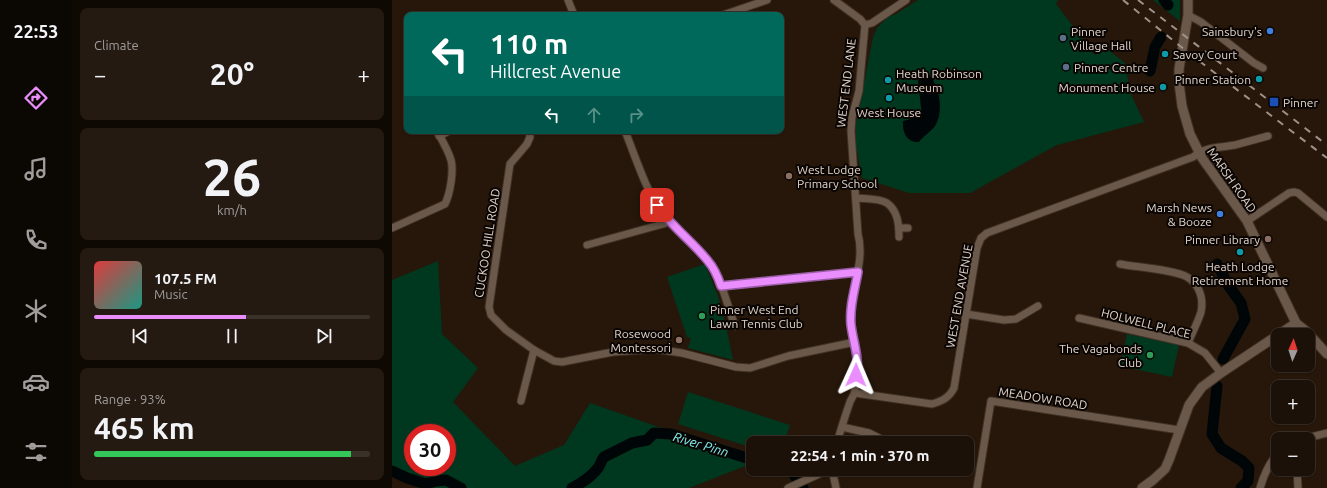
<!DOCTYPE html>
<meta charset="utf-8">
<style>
:root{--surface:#1c1108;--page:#251a12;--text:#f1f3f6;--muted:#a09d9c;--line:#3a3129;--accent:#ea8dfd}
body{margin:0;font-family:Ubuntu,sans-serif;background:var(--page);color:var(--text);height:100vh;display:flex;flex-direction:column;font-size:15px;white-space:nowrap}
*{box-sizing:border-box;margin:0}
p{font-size:13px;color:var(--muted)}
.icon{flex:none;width:22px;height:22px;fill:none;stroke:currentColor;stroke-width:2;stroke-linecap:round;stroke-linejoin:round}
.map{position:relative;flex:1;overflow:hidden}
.panel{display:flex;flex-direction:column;gap:8px;padding:8px;background:#0f0904;width:320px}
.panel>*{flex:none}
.hud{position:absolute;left:12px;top:12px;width:380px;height:122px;border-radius:8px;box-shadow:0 1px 3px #0004,0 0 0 1px var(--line);background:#00695c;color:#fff;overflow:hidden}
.needle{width:26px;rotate:3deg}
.tools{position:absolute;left:879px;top:328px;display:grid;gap:8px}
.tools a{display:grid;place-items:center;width:44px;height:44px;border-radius:8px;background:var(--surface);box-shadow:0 1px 3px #0004,0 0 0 1px var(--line);font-size:20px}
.speed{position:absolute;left:12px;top:424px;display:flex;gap:8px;font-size:20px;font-weight:700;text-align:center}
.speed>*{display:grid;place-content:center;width:52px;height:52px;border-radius:50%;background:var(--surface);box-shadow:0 1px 3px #0004,0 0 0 1px var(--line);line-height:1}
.speed .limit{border:6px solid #d22;background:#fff;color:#111}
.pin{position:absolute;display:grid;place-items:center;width:34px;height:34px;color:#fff;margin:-17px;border-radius:8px;box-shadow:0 2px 6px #0006}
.me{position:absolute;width:44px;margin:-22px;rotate:1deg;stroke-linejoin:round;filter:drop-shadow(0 0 3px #0008)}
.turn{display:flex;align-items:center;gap:14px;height:84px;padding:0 20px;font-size:18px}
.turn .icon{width:52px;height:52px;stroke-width:2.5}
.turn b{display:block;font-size:28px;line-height:34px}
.lanes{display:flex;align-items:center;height:38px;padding:0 20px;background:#0003;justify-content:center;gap:20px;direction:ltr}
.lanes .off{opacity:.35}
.big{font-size:30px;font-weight:700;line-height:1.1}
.panel .card{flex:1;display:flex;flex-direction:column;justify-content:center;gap:6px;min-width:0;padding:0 14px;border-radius:8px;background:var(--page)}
.panel .dial{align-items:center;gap:0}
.dial b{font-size:52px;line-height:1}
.song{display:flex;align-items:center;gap:12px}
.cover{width:48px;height:48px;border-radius:6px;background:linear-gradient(135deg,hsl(0 70% 55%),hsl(170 70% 35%))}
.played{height:4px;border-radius:2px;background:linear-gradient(90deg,var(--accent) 55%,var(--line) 55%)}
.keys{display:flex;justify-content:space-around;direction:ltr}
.heat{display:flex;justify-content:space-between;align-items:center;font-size:22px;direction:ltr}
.charge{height:6px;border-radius:3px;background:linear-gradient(90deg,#34c759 93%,var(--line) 0)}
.trip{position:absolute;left:354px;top:436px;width:228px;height:40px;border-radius:8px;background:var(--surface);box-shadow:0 1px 3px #0004,0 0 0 1px var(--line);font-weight:700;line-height:40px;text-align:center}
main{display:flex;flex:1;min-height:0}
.tab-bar{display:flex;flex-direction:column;width:72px;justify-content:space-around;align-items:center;background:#0b0703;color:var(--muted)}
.tab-bar .icon{width:28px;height:28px}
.tab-bar .on{color:var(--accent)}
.tab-bar b{font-size:18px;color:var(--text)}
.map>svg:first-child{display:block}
</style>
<main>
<nav class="tab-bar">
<b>22:53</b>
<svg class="icon on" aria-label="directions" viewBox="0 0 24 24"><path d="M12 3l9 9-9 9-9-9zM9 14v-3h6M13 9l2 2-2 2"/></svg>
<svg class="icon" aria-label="music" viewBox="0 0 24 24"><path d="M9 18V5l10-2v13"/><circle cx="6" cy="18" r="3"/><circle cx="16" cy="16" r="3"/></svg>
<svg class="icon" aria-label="phone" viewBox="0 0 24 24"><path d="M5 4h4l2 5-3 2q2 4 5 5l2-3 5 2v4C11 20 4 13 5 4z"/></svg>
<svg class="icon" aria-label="climate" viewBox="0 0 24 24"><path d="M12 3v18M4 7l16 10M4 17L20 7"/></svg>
<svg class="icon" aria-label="car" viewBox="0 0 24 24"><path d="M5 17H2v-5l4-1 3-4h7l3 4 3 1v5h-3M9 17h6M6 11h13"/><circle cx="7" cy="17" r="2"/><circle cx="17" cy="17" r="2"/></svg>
<svg class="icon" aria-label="filters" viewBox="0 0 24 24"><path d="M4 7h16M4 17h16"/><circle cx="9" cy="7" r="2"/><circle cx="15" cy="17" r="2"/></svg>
</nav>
<section class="panel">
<div class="card"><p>Climate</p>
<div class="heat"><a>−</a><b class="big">20°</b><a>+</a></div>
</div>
<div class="card dial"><b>26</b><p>km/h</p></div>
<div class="card">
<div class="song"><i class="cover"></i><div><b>107.5 FM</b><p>Music</p></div></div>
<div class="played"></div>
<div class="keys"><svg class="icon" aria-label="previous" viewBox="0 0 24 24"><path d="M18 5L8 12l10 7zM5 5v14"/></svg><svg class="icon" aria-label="pause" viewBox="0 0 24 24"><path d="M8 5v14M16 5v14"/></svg><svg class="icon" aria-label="next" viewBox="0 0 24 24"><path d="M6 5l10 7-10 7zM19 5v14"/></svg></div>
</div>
<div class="card"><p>Range · 93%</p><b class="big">465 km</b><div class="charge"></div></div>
</section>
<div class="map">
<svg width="935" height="488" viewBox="0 0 935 488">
<rect width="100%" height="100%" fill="#26170a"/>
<g fill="#00381f" fill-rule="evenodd">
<polygon points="526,0 666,0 664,4 703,55 714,48 733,63 738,92 752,122 665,145 578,193 517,193 470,178 463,141 464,124 481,37 485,28 496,17 504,14"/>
<polygon points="761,0 788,0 788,21"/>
<path d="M46 261 50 334 86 368 61 402 123 466 172 445 198 403 361 460V463L297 488H41L0 471V280ZM21 433H55V467H21Z"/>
<polygon points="313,264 326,296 334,326 341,360 296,348 299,338 295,337 275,277"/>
<polygon points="735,334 787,345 780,377 728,366"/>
<polygon points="296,392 398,425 392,443 361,443 361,448 286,424"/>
</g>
<path fill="#000607" d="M537 75C548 86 552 113 543 126 539 132 532 135 527 142 515 143 510 132 511 121L530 116 526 81 528 77Z"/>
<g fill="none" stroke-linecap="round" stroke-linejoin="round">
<g stroke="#000607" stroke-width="11">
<polyline points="772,0 776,5"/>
<polyline points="758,71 763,47 769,37"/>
<polyline points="825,264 836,285 849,303 853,319 831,359"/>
<polyline points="825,386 820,434 829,448 850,461 857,468 856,481 849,488"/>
<polyline points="396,469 398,469 411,488"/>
<polyline points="0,471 15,478 34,484 44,481 54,480 69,488"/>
<path d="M180 488C190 483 199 477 206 468 209 464 209 460 212 457L240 443 255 440 262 433 279 434 361 460"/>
</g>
<defs>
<g id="minor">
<polyline points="176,0 182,15"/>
<path d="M442 0 468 19 473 25 467 91 460 117 459 131 466 234C473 260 460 286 459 313 458 330 465 347 466 364 466 366 463 392 462 394 461 397 459 399 458 402 453 416 449 429 445 443"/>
<polyline points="331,15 375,0"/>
<polyline points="796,15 809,22 862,63 871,68"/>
<polyline points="473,25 480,23 514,0"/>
<polyline points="137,131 138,137 135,144 118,164 97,307 99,315 114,330 142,350 162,361 170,362 221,352 263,349 290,353 344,367 358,368 396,356 463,342"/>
<path d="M233 131C244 158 253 188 269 212 282 231 302 243 316 261 330 279 335 305 343 326"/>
<polyline points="47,136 57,131"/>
<path d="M464 198C473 199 487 198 495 203 506 211 507 225 507 237"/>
<polyline points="855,221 897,193 902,192 906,193 935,217"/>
<path d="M0 228 53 204C58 194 62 171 59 160 56 150 50 140 45 131"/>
<polyline points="507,228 516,228"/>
<polyline points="195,245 271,224 277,222"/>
<path d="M728 264C743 267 784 270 795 277 807 284 812 298 809 312 806 322 800 333 796 343"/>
<polyline points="329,286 466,272"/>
<polyline points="574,314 612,320 624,319 646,306"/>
<polyline points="687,318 796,343 813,353 829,373"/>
<path d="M463 393 540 404C550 401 557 398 562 388L585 248 589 238 595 233 801 157C814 146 827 148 843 145 854 142 865 139 876 136"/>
<polyline points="129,401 142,350"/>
<polyline points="450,427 477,433 497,443"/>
<polyline points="911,439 935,433"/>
<polyline points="440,469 444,488"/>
<polyline points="905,469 906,488"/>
<polyline points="396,488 434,471 440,470"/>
<polyline points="585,488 599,401 787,430"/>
<path d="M868 488C872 474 877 463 886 453"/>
</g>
<g id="tertiary">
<polyline points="796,0 796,15 787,69 787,83 790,106 798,134 810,158 855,221 904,323 914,331 935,354"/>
<polyline points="750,488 761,480 773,469 777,460 797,405 810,387 829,373 904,323"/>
</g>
</defs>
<use href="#minor" stroke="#403125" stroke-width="9"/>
<use href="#tertiary" stroke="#403125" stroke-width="11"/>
<use href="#minor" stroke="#6a594a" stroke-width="7"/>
<use href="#tertiary" stroke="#6a594a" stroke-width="9"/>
<g stroke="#9f9188" stroke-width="2" stroke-dasharray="7 7" stroke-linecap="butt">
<polyline points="731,0 798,54 935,158"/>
<polyline points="746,0 935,145"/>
</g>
</g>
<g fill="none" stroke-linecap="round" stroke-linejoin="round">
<defs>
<path id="route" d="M265 205C279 226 300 241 316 261 322 268 326 277 329 286L466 272C463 289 457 307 459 325 461 342 468 358 464 375"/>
</defs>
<use href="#route" stroke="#985ca4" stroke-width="10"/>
<use href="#route" stroke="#ea8dfd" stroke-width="7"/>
</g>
<g fill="#3f7fe0" stroke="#0a0502" stroke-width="1.5">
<circle cx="878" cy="31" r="4"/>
<circle cx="828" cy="214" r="4"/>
</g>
<g fill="#5c6f8a" stroke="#0a0502" stroke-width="1.5">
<circle cx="671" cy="38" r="4"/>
<circle cx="674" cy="67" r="4"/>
</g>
<g fill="#0f9aa8" stroke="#0a0502" stroke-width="1.5">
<circle cx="773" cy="54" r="4"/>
<circle cx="867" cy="79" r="4"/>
<circle cx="496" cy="80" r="4"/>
<circle cx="771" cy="87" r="4"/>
<circle cx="497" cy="98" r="4"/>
<circle cx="848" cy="252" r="4"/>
</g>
<rect fill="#1a4fb4" stroke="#0a0502" stroke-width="1.5" x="877" y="97" width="10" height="10" rx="2"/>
<g fill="#8d6e63" stroke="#0a0502" stroke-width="1.5">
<circle cx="397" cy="176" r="4"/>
<circle cx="876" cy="239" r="4"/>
<circle cx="287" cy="340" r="4"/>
</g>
<g fill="#2e9e5b" stroke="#0a0502" stroke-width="1.5">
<circle cx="310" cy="316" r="4"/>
<circle cx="758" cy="355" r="4"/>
</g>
<g text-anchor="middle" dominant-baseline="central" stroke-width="4" stroke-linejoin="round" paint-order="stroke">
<g font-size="12" fill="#e0d4cc" stroke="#0a0502" text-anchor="start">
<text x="679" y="31">Pinner<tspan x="679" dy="14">Village Hall</tspan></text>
<text x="870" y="31" text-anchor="end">Sainsbury's</text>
<text x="781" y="54">Savoy Court</text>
<text x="682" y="67">Pinner Centre</text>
<text x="504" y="73">Heath Robinson<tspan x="504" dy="14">Museum</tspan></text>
<text x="859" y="79" text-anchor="end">Pinner Station</text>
<text x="763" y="87" text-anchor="end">Monument House</text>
<text x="891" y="102">Pinner</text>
<text x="497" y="112" text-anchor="middle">West House</text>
<text x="405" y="169">West Lodge<tspan x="405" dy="14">Primary School</tspan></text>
<text x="820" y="207" text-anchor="end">Marsh News<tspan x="820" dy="14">&amp; Booze</tspan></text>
<text x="868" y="239" text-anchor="end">Pinner Library</text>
<text x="848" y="266" text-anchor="middle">Heath Lodge<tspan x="848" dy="14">Retirement Home</tspan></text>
<text x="318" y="309">Pinner West End<tspan x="318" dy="14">Lawn Tennis Club</tspan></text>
<text x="279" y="333" text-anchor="end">Rosewood<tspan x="279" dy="14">Montessori</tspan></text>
<text x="750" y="348" text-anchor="end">The Vagabonds<tspan x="750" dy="14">Club</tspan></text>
</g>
<g font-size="12" fill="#e0d4cc" stroke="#0a0502">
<text transform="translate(454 83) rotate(-83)">WEST END LANE</text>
<text transform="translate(840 180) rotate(55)">MARSH ROAD</text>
<text transform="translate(95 243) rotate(-81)">CUCKOO HILL ROAD</text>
<text transform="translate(567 296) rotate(-80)">WEST END AVENUE</text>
<text transform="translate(754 323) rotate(14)">HOLWELL PLACE</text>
<text transform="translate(651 398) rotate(9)">MEADOW ROAD</text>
</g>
<g font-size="13" font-style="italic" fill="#81f1f4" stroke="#0a0502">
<text transform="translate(309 444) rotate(17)">River Pinn</text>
</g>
</g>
</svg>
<div class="tools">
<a><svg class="needle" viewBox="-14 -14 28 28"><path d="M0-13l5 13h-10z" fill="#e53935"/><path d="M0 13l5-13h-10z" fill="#a09d9c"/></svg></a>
<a>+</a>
<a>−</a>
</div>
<div class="speed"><div class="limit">30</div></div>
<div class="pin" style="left:265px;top:205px;background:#d93025"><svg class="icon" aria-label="arrive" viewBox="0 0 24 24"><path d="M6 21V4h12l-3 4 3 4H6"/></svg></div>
<svg class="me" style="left:464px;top:375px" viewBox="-20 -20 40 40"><path d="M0-17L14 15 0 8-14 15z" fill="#ea8dfd" stroke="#fff" stroke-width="4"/></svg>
<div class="trip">22:54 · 1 min · 370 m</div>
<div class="hud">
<div class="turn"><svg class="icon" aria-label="left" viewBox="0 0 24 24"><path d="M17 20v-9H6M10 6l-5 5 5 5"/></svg><div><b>110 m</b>Hillcrest Avenue</div></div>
<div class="lanes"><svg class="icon" aria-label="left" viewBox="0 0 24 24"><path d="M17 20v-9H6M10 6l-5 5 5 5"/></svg><svg class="icon off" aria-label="ahead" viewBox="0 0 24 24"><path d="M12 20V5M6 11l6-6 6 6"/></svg><svg class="icon off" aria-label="right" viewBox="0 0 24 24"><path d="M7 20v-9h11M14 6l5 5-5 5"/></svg></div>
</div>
</div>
</main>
